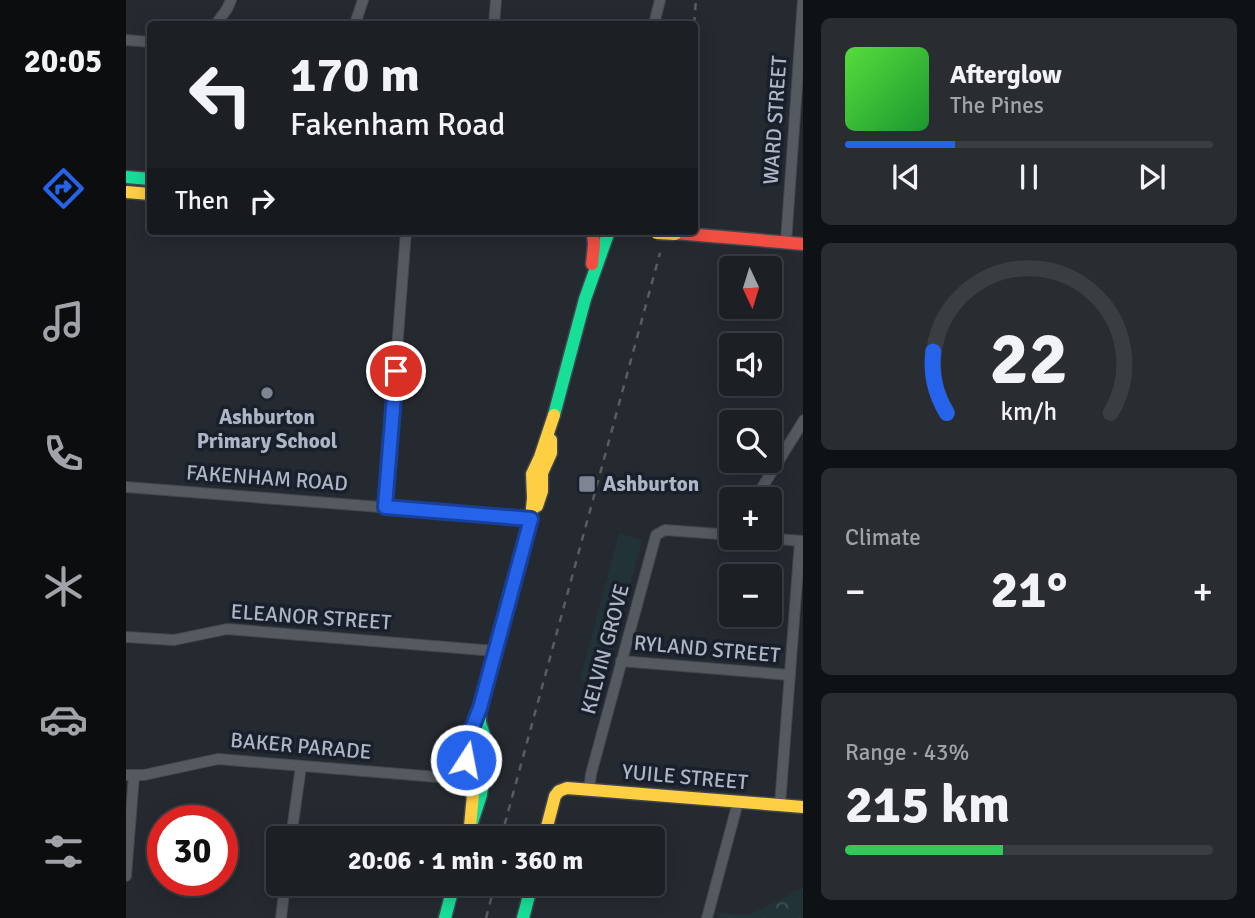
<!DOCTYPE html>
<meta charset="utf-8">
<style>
:root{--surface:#1c2025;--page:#292d32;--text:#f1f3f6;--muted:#a0a3a7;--line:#3a3e42;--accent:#2563eb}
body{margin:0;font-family:Signika,sans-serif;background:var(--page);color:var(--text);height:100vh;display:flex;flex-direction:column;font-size:26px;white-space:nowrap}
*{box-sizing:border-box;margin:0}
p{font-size:23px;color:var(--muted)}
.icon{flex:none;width:38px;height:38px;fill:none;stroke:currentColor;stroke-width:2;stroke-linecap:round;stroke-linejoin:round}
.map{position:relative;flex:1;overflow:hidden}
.sheet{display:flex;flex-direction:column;gap:18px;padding:18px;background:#0f1214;width:452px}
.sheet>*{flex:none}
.guide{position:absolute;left:21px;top:21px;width:551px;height:214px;border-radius:7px;box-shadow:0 4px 18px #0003,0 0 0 2px var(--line);background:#1c2025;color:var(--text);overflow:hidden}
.needle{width:46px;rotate:176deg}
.tools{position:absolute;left:593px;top:256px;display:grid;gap:14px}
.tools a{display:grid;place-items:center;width:63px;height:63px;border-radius:7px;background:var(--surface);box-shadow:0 4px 18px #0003,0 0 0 2px var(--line);font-size:35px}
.speed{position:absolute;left:21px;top:805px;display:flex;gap:14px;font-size:35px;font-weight:700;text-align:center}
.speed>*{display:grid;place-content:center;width:91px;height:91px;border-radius:50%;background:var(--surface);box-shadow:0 4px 18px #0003,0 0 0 2px var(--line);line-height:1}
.speed .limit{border:10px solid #d22;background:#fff;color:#111}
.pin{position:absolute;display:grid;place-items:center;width:60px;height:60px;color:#fff;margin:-30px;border:4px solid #fff;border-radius:50%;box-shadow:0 2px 7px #0007}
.me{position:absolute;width:77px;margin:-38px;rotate:11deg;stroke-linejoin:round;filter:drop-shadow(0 0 5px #0008)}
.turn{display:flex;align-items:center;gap:24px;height:147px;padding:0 28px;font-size:32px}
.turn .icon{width:91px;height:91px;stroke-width:2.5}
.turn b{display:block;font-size:49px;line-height:60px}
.then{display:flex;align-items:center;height:66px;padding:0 28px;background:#0003;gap:14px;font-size:26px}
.big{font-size:52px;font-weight:800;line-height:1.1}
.sheet .card{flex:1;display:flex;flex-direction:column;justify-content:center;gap:10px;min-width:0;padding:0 24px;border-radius:10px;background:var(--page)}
.sheet .dial{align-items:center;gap:0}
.dial svg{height:182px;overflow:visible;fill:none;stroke:var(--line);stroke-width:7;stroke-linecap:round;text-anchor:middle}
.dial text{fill:var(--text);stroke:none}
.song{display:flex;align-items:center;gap:21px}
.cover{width:84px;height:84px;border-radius:10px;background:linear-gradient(135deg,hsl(110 70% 55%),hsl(130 70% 35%))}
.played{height:7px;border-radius:4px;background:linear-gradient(90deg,var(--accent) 30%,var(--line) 30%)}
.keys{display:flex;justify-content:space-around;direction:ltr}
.heat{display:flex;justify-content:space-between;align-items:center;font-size:38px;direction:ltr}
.charge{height:10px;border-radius:5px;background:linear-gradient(90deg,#34c759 43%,var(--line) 0)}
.trip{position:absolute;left:140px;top:826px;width:399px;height:70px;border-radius:7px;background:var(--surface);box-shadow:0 4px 18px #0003,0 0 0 2px var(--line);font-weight:800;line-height:70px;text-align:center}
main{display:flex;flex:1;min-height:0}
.menu{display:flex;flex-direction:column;width:126px;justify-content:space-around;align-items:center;background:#0b0d0f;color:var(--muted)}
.menu .icon{width:49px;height:49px}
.menu .on{color:var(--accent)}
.menu b{font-size:32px;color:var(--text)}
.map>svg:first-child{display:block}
</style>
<main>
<nav class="menu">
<b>20:05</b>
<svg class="icon on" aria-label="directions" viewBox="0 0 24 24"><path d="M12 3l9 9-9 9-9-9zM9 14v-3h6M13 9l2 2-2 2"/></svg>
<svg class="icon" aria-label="music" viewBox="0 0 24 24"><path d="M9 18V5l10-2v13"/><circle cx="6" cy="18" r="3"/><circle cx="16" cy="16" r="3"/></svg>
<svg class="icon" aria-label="phone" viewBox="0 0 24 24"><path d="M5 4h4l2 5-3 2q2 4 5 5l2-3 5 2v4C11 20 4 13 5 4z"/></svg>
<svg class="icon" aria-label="climate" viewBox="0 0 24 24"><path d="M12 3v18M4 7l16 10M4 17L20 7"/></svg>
<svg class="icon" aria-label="car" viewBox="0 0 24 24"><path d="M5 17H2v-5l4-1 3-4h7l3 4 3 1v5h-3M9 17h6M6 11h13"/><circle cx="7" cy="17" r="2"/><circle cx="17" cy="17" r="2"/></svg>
<svg class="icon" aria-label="filters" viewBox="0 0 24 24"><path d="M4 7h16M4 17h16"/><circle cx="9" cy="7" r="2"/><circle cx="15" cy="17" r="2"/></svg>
</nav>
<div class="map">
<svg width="678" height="918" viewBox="0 0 678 918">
<defs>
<pattern id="park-crowns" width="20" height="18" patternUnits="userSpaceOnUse" patternTransform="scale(1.75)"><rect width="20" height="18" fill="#223337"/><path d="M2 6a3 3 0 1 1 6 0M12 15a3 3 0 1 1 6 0" fill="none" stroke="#404e52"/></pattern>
</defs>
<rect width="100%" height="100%" fill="#252a31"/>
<polygon fill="url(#park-crowns)" points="677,888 677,918 592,918 594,913 624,915"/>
<polygon fill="#223337" points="493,533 516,540 476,687 454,680"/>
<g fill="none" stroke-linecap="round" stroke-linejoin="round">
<defs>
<g id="street">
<polyline points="90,24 101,9 105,0"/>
<polyline points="229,24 237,0"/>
<polyline points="368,24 370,0"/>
<polyline points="528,24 534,0"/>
<polyline points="0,40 24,42"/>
<polyline points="660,242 677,0"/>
<polyline points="0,487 405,519"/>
<polyline points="629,499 678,420"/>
<polyline points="259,507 280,231"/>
<polyline points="628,537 677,541"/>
<polyline points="0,637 48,640 101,629 369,651"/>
<polyline points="495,661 664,675"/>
<polyline points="0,775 18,775 92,759 348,780"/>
<path d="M325 777C341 773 341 755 344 741"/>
<polyline points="463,790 465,774 530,535 539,530 606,535"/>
<polyline points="654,805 674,541"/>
<polyline points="165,838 175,766"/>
<polyline points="0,876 8,775"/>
<polyline points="155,918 159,884"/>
<polyline points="581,918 612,802"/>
</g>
<g id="fast">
<polyline points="0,177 24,179"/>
<polyline points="428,415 459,299 483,231"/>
<polyline points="341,838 355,795 361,753 361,743 354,723 354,712"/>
<polyline points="319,918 328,884"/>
<polyline points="397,918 406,884"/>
</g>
<g id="slow">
<polyline points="0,192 24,194"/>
<polyline points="411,506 416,491 416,473 425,453 425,440"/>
<polyline points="344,826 350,763 345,738 348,721 353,708 405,519 407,498 406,474 414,457 428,415"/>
<polyline points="418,838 429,796 433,791 441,788 678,807"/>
</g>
<g id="jam">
<polyline points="549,233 678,244"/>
<polyline points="466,264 468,245 467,231"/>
</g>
</defs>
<use href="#street" stroke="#42474e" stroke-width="12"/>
<use href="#fast" stroke="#42474e" stroke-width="15"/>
<use href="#slow" stroke="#42474e" stroke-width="15"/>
<use href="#jam" stroke="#42474e" stroke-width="15"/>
<use href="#street" stroke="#555960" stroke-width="10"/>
<use href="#fast" stroke="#16e098" stroke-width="12"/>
<use href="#slow" stroke="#ffcf43" stroke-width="12"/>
<use href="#jam" stroke="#f24e42" stroke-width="12"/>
<g stroke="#585c63" stroke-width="2.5" stroke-dasharray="7 7" stroke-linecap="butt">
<polyline points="568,24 570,0"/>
<polyline points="375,838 534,253"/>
<polyline points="360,918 369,884"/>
</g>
<defs>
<polyline id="slow-bridge" points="531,232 549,233"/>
</defs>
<use href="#slow-bridge" stroke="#42474e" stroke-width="17" stroke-linecap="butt"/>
<use href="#slow-bridge" stroke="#ffcf43" stroke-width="14"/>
</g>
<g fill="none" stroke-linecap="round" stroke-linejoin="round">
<defs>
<polyline id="route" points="270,371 259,507 405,519 354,708 346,728 340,760"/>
</defs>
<use href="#route" stroke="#184099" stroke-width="18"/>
<use href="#route" stroke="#2563eb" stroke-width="12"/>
</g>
<g fill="#7e8491" stroke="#19202b" stroke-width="2.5">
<circle cx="141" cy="393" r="7"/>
<rect x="452" y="475" width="18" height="18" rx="3.5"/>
</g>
<g text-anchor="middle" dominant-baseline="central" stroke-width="7" stroke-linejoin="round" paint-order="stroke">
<g font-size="21" fill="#aeb5c4" stroke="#19202b">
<text transform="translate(649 120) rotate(-86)">WARD STREET</text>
<text transform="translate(141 478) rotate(4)">FAKENHAM ROAD</text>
<text transform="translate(185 617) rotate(4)">ELEANOR STREET</text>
<text transform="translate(479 649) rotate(-75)">KELVIN GROVE</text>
<text transform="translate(581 649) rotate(5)">RYLAND STREET</text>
<text transform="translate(175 746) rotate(5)">BAKER PARADE</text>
<text transform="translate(559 777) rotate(5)">YUILE STREET</text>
</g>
<g font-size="21" font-weight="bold" fill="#aeb5c4" stroke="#19202b">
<text x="141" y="417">Ashburton<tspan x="141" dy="24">Primary School</tspan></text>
<text x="477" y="484" text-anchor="start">Ashburton</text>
</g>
</g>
</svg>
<div class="tools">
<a><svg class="needle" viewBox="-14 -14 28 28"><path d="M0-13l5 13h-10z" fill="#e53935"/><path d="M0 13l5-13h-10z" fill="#a0a3a7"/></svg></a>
<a><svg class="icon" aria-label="sound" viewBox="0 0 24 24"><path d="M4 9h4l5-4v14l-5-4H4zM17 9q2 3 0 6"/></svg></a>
<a><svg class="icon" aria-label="search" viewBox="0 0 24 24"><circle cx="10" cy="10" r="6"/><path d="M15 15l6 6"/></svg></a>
<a>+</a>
<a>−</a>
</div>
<div class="speed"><div class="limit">30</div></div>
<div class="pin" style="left:270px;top:371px;background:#d93025"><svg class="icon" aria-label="arrive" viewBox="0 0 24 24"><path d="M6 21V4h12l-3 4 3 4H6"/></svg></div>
<svg class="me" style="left:340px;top:760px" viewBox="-20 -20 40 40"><circle r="17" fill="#2563eb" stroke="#fff" stroke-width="3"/><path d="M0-11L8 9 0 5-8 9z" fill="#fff"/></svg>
<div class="trip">20:06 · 1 min · 360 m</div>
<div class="guide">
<div class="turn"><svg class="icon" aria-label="left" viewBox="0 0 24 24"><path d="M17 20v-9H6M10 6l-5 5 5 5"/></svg><div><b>170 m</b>Fakenham Road</div></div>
<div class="then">Then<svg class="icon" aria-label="right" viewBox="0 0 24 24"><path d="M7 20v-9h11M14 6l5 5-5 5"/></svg></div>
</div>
</div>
<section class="sheet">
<div class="card">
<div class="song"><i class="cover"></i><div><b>Afterglow</b><p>The Pines</p></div></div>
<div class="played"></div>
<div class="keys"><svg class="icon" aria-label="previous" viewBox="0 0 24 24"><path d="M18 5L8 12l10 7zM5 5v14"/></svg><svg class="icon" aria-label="pause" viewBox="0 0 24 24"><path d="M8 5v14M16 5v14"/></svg><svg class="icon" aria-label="next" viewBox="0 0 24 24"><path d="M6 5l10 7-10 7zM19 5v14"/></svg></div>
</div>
<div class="card dial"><svg viewBox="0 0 100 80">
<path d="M14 69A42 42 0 1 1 86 69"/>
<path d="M14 69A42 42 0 0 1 8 42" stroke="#2563eb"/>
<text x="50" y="56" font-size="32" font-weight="700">22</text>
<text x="50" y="72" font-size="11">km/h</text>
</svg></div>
<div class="card"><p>Climate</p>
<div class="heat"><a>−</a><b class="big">21°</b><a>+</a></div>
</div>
<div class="card"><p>Range · 43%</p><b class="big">215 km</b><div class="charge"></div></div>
</section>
</main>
